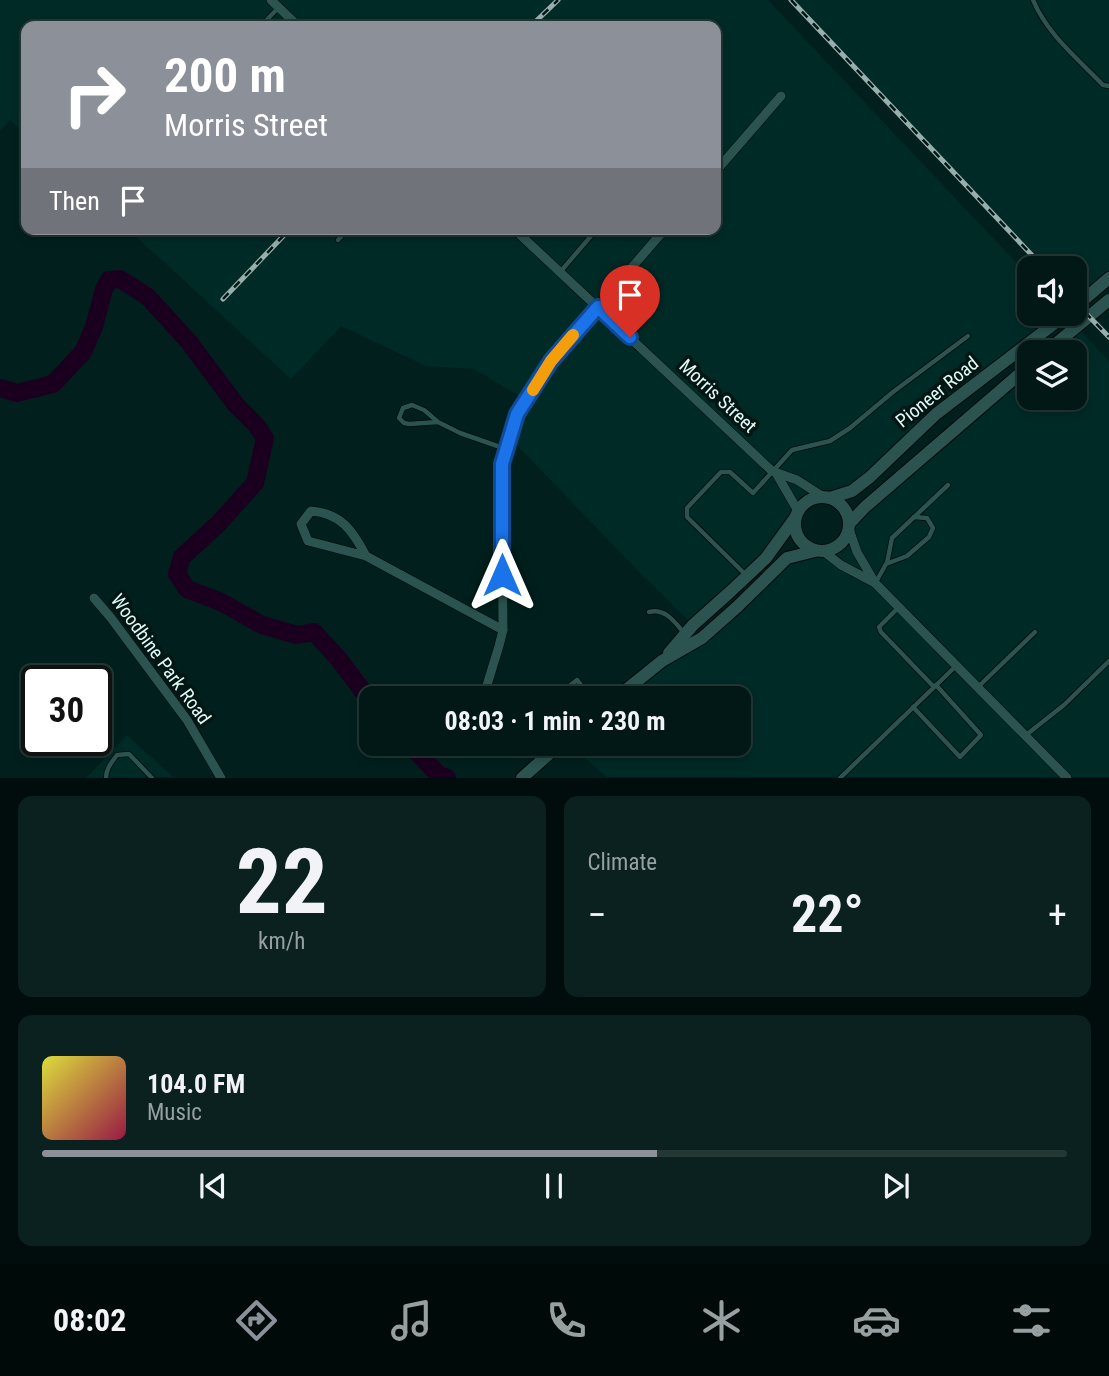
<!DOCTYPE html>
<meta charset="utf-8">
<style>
:root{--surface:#011816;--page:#0b211f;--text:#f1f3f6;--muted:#96a0a1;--line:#233735;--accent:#8c9099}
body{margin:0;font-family:"Roboto Condensed",sans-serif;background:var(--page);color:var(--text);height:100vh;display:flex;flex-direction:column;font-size:26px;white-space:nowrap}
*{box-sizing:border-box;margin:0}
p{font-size:23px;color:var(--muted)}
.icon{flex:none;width:38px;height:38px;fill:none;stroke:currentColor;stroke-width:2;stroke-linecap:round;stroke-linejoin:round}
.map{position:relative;height:778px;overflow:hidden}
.side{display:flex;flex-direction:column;gap:18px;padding:18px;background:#010d0c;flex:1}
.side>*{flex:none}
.banner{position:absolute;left:21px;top:21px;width:700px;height:214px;border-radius:14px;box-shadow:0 4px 10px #0003,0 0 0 2px var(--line);background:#8c9099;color:#fff;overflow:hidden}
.controls{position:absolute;left:1017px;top:256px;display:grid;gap:14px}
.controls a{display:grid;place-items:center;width:70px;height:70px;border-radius:14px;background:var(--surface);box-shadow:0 4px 10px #0003,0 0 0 2px var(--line);font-size:35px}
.speed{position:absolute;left:21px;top:665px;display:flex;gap:14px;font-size:35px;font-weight:700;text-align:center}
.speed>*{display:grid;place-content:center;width:91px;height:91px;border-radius:50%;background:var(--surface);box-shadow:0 4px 10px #0003,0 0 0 2px var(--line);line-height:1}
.speed .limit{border:4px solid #111;border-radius:10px;background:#fff;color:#111}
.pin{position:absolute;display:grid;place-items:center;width:60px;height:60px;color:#fff;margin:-72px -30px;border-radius:50% 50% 50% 0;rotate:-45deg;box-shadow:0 0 7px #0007}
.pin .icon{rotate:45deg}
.me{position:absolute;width:77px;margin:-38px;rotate:0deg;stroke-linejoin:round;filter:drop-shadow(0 0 5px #0008)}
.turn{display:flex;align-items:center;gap:24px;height:147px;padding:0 28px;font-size:32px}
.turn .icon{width:91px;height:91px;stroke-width:2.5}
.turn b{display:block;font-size:49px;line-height:60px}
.then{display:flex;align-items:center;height:66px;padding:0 28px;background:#0003;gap:14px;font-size:26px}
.big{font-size:52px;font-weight:700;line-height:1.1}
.side .widget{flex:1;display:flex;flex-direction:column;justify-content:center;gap:10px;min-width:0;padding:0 24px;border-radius:14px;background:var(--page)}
.side .dial{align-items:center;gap:0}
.dial b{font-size:91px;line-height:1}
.song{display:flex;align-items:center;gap:21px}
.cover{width:84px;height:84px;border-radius:10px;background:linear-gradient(135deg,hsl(60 70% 55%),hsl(340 70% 35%))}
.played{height:7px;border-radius:4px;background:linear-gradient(90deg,var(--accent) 60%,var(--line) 60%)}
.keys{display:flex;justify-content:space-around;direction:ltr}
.heat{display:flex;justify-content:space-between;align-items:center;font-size:38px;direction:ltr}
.side .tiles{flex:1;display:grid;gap:18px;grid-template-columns:1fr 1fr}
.widget:last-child{grid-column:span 2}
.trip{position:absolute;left:359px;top:686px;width:392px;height:70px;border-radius:14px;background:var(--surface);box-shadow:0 4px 10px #0003,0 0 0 2px var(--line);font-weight:700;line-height:70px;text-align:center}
.tab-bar{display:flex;height:112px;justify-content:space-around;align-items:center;background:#000a09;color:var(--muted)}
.tab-bar .icon{width:49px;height:49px}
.tab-bar .on{color:var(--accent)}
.tab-bar b{font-size:32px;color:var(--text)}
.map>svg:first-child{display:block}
</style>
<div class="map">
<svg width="1109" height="778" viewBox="0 0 1109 778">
<rect width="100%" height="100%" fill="#01201d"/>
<g fill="#002a26">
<polygon points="0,0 768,0 1029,276 1029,313 1064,313 977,384 852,491 817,497 802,505 785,533 693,625 641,574 510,438 526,400 474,369 426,366 341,326 291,379 128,229 716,229 716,26 26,26 26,135 10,120 0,131"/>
<polygon points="791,0 1109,0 1109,278 1081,303 1075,296 1074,268 1047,268 847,62"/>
<polygon points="1076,326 1109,361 1109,777 607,777 569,744 738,744 738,698 616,698 702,638 787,558 829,551 842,542 849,529 1029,366 1029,397 1074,397 1074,352 1046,352"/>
<polygon points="127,735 173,777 86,778"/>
</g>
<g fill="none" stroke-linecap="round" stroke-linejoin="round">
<g stroke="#1a001e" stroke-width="18">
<polyline points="0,388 17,393 53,384 83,352 94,327 104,289 109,280 120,279 148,297 189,342 236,405 256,425 265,438 255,483 218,524 182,557 177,574 187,589 221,602 262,625 297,635 314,632 338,658 371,702"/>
<polyline points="409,744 439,775 447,778"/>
</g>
<defs>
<g id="service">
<path d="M1033 0C1047 34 1078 59 1103 85L1109 86"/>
<polyline points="261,26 278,8"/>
<polyline points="338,240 348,229"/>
<polyline points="561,271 597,229"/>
<polyline points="438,422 424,410 412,405 403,408 399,418 404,423 409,424 438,422 460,433 506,449"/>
<polyline points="887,563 892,538 948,485"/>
<polyline points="745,574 687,517 687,508 721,472 730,472 753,493 792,450 830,441 850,428 893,392 968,336"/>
<polyline points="876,582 886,564 907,556 929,537 933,528 927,518 914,517"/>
<polyline points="898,608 879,627 881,632 934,687"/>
<path d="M649 612C665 608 674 621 684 633"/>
<polyline points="978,687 1035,632"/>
<polyline points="554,698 577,680 591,698"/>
<polyline points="913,707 960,757 981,735 936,685"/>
<polyline points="1026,735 1064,705 1109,661"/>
<path d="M106 778C106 768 112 762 117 755L129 754 152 778"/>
<polyline points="840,778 956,666"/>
</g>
<g id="minor">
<polyline points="271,0 298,26"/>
<polyline points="716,171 781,96"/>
<polyline points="514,229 772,471 797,480 822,496"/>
<polyline points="776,473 798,511"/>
<polyline points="849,529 857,552 875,583 1067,778"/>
<polyline points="823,551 841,565 875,583"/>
<path d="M366 556 308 541 301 524 311 511C341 513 353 531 366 556L503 630"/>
<polyline points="94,598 111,618 187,720 221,778"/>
<polyline points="483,698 499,646 503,630 502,464 517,414 551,361 665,229"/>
<polyline points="467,746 468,744"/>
</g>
<g id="secondary">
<polyline points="1074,308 1109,278"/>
<polyline points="1046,352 1109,300"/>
<circle cx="822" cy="524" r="27"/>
<polyline points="830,498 852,491 870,477 936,414 1068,313"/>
<polyline points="849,524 865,507 1029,366"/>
<polyline points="669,653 693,625 731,591 766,558 795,518"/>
<polyline points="616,698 662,661 702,638 737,607 787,558 815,551"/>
<polyline points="522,778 560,744"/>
</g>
</defs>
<use href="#service" stroke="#000907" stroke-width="6"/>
<use href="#minor" stroke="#000907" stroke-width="10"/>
<use href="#secondary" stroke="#000907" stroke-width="14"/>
<use href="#service" stroke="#2b5450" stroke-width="4.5"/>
<use href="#minor" stroke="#2b5450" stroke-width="9"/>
<use href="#secondary" stroke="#2b5450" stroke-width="12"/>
<defs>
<g id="rail">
<polyline points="791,0 1044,268"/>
<polyline points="531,26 558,0"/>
<polyline points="223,299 290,229"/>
<polyline points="1074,301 1109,337"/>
</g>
</defs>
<use href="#rail" stroke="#96afac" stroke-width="5"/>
<use href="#rail" stroke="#021614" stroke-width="2.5" stroke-dasharray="8" stroke-linecap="butt"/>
</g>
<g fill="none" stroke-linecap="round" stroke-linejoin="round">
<defs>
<polyline id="route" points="502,575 502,464 517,414 551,361 598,307 630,337"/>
</defs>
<use href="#route" stroke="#114b97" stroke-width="18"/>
<use href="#route" stroke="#1a73e8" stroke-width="12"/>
<polyline stroke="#f59e0b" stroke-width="12" points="533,390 551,361 573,335"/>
</g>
<g text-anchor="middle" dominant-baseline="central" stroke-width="7" stroke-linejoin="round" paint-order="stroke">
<g font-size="19" fill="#e4faf6" stroke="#021614">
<text transform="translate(937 392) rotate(-39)">Pioneer Road</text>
<text transform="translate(718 396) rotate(43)">Morris Street</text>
<text transform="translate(161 659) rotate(54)">Woodbine Park Road</text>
</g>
</g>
</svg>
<div class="controls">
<a><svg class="icon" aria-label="sound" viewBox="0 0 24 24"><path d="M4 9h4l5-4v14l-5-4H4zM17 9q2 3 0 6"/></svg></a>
<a><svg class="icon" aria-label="layers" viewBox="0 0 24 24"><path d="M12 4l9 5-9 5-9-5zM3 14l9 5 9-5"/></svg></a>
</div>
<div class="speed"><div class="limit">30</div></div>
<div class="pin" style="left:630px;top:337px;background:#d93025"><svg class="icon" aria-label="arrive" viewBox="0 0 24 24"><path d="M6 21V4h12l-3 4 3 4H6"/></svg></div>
<svg class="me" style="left:502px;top:575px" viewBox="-20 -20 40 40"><path d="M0-17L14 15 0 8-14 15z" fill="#1a73e8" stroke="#fff" stroke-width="4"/></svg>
<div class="trip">08:03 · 1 min · 230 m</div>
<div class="banner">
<div class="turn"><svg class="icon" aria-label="right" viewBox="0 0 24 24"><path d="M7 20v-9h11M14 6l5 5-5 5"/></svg><div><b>200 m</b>Morris Street</div></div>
<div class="then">Then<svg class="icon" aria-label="arrive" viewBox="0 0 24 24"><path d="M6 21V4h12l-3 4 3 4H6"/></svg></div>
</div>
</div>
<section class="side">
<div class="tiles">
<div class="widget dial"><b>22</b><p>km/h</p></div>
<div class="widget"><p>Climate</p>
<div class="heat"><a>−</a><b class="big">22°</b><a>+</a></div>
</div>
<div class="widget">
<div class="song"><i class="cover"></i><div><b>104.0 FM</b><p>Music</p></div></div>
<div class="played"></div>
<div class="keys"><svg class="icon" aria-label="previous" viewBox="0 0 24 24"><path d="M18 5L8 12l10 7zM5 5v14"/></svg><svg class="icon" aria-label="pause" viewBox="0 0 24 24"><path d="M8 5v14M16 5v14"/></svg><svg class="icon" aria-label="next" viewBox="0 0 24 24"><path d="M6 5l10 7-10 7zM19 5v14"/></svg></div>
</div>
</div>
</section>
<nav class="tab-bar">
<b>08:02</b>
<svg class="icon on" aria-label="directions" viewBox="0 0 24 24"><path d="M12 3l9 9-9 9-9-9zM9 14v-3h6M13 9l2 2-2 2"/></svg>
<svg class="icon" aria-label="music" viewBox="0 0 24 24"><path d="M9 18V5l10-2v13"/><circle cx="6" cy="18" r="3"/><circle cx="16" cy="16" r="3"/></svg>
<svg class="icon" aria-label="phone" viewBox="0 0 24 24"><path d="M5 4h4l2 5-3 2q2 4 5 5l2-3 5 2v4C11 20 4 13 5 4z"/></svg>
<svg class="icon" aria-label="climate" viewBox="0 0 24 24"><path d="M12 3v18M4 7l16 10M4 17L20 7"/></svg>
<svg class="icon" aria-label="car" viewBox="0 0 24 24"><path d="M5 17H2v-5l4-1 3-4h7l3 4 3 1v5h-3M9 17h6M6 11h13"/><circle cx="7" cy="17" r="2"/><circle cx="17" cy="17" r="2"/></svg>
<svg class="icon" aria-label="filters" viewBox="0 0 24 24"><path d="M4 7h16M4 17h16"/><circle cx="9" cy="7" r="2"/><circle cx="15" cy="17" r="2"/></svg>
</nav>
